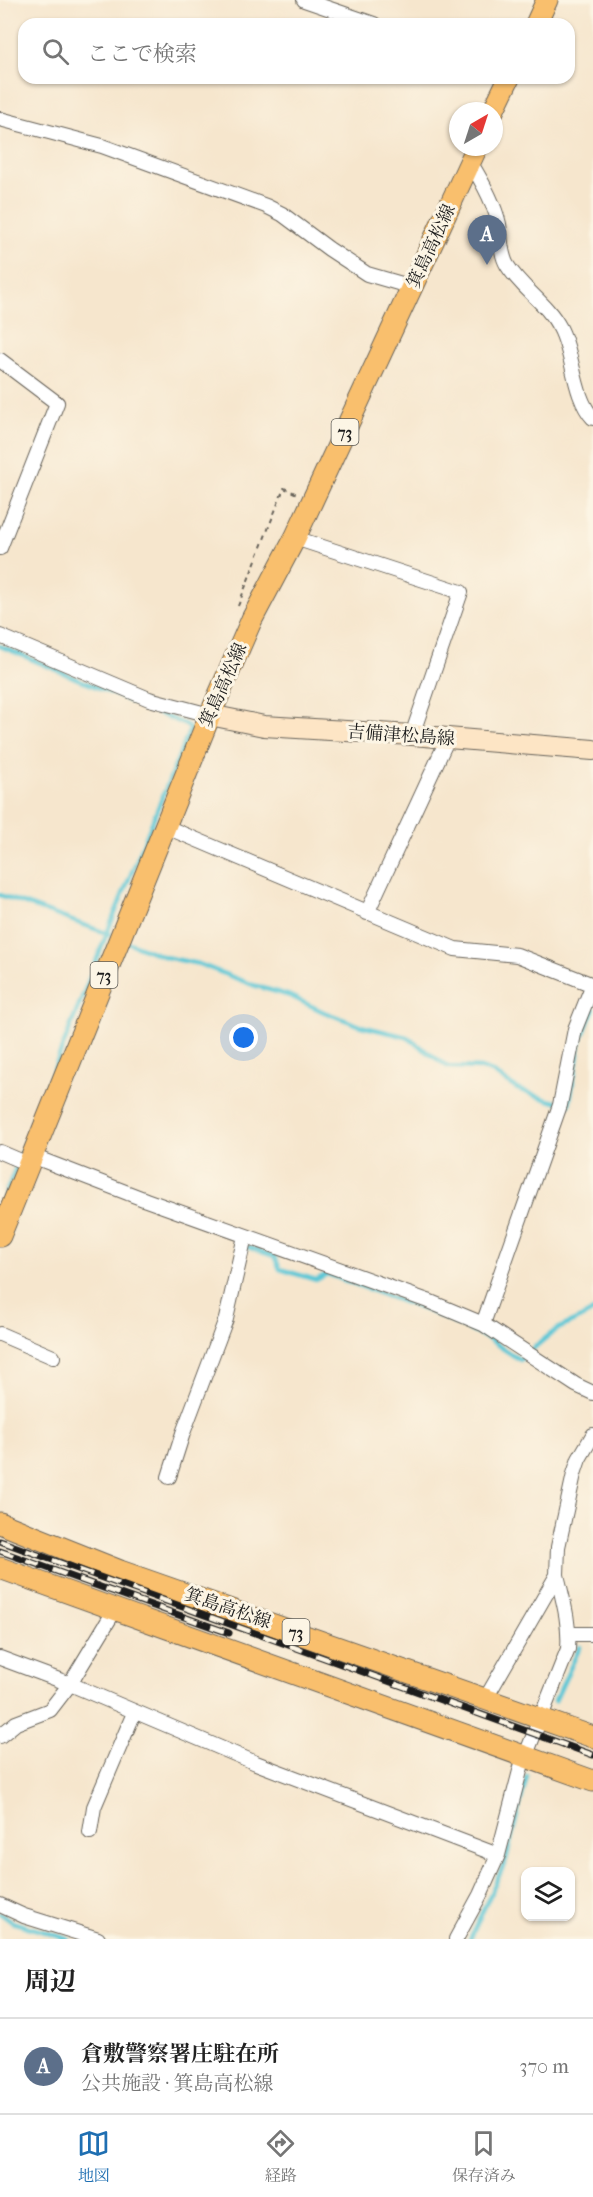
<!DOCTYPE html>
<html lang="ja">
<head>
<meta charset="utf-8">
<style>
	body { margin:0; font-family:"IM FELL French Canon","Noto Serif JP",serif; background:#f2f2f2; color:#222 }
	.controls { position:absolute; right:18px; bottom:18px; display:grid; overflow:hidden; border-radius:12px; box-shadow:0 2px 4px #0004 }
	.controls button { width:54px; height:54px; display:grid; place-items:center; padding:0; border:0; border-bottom:2px solid #e0e0e0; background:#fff; color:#222; font:30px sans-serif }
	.compass { position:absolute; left:449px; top:102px; width:54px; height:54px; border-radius:50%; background:#fff; box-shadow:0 2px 4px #0004; rotate:39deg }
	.you { position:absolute; left:244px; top:1038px; width:21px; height:21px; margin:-15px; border:4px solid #fff; border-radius:50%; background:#1a73e8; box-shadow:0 0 0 9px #1a73e833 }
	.badge { display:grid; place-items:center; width:39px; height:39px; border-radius:50%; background:#1f6fb2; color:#fff; font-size:20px; font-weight:700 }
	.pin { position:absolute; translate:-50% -50px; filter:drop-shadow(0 2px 3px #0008) }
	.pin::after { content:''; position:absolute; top:32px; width:21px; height:18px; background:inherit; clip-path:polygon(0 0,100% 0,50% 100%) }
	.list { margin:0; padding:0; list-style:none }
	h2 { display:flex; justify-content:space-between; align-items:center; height:78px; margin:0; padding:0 24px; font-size:26px }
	h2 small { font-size:20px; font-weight:400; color:#767676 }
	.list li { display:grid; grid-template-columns:39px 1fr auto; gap:18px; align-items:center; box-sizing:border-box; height:96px; padding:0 24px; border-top:2px solid #e0e0e0 }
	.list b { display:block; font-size:22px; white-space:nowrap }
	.list p { margin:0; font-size:20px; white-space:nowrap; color:#767676 }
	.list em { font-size:20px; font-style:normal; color:#767676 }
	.icon { flex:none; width:33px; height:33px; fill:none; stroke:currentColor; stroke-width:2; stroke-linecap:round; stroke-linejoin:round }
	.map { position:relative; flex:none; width:593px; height:1939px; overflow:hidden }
	.search { position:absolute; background:#fff; box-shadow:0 2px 4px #0004; left:18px; right:18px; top:18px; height:66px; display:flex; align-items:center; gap:15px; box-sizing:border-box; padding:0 21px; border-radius:18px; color:#767676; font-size:22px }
	.sheet { height:174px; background:#fff }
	nav { display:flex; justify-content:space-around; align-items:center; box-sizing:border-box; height:84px; border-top:2px solid #e0e0e0; background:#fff; font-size:16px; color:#767676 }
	nav a { display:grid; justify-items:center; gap:3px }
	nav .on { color:#1f6fb2 }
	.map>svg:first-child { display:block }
</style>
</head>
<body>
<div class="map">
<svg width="593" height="1939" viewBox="0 0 593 1939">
	<rect width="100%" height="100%" fill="#fcf5e5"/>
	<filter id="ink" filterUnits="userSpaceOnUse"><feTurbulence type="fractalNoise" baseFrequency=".0167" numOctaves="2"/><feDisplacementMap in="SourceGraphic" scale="12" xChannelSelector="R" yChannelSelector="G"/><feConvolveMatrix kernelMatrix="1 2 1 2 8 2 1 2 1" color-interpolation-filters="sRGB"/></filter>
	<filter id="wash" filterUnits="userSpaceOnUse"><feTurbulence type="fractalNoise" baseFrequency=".008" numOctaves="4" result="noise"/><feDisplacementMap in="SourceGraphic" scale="24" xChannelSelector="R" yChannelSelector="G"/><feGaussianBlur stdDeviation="1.35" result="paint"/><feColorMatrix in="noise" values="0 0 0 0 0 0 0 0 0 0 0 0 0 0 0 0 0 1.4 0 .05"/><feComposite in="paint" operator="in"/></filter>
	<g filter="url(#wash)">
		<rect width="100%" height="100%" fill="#f6e6cd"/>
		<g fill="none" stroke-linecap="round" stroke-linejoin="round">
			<path stroke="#5cc7d6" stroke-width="4.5" d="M0,646L186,725L190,729L107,933L0,1208
				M0,895L109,934
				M127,942L165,957L199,964L253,985L290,996L324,1012L361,1026L407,1037L448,1067L481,1068L492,1072L517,1089L548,1100L569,1105L580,1043L593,1009
				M245,1246L274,1256L280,1269L316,1280L327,1274L433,1313L487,1338L520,1360C533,1349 544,1338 558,1329C570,1322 582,1319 593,1311
				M555,1701L580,1647
				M0,1913L12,1922L68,1939
				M470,1939L506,1860L527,1776"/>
		</g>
	</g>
	<g filter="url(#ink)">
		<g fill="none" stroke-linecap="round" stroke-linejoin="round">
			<g stroke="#68635a" stroke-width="16">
				<path id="street" d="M304,0L374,24
					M0,119L102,146L266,206L282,214L329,249L367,274L412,287
					M470,162C482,181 494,202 499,224C501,237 500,253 507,265C521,288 547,303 560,328C574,354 573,397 593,418
					M0,360L57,403L0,548
					M295,538L461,592L412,735
					M0,636L149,699L210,715
					M164,826L455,949L517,955L593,985
					M367,913L448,738
					M0,1152L28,1164
					M32,1156L146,1200L428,1301L483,1324L576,1385L593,1393
					M483,1324L560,1105L575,1029L593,984
					M0,1334L53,1357
					M169,1477L183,1433L226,1319L245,1236
					M569,1634H593
					M0,1658L70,1684L256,1763L498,1855
					M486,1698L557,1575L558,1547L574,1474L579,1459L593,1435
					M0,1736L16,1723L50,1710L70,1684L116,1608
					M90,1832L94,1807L134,1713
					M0,1905L24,1916L98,1939
					M456,1939L480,1895L498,1855L521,1767L568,1649C570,1623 563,1600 557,1575"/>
			</g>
			<g stroke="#68635a" stroke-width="22">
				<path id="secondary" d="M210,715L264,726L412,735L593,750"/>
			</g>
			<g stroke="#68635a" stroke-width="23">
				<path id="primary" d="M536,24L547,0
					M493,111L509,78
					M0,1236L210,715L252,619L295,538L477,147
					M0,1523L120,1571L593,1737
					M0,1568L593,1781"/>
			</g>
			<path stroke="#68635a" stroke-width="2" stroke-dasharray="4.5 4.5" stroke-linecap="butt" d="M238,606L284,488L297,494"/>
			<use href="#street" stroke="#fff" stroke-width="14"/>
			<use href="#secondary" stroke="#fde5c5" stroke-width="20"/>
			<use href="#primary" stroke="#f9bf6d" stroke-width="21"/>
			<g stroke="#1c1c1c" stroke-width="7">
				<path id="rail" d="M0,1541L593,1755
					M0,1551L229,1633"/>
			</g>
			<use href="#rail" stroke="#fcf5e5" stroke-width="4.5" stroke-dasharray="14" stroke-linecap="butt"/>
		</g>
	</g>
	<g text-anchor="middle" stroke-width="6" stroke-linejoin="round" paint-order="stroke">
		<g fill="#fcf5e5" stroke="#5f5d58" stroke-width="1.5">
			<rect x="331.5" y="419" width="27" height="26" rx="4.5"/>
			<rect x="90.5" y="962" width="27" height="26" rx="4.5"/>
			<rect x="282.5" y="1619" width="27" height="26" rx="4.5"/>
		</g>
		<g font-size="16" font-weight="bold" fill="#1c1c1c">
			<text x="345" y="438">73</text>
			<text x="104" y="981">73</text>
			<text x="296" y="1638">73</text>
		</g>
		<g font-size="18" fill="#1c1c1c" stroke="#fcf5e5">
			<text transform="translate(431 246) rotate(-65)" y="6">箕島高松線</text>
			<text transform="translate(223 685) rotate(-66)" y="6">箕島高松線</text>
			<text transform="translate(401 735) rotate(4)" y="6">吉備津松島線</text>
			<text transform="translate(228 1608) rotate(19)" y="6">箕島高松線</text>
		</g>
	</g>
</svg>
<div class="controls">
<button><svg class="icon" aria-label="layers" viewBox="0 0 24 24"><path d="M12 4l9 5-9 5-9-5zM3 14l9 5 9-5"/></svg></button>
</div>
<svg class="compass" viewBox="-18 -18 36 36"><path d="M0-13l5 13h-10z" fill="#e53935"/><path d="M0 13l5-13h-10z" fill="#767676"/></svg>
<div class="you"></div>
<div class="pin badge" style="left:487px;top:265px;background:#5c6f8a">A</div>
<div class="search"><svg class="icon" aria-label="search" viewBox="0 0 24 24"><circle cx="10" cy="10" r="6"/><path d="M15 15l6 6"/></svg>ここで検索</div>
</div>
<section class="sheet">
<h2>周辺<small></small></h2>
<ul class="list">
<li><span class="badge" style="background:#5c6f8a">A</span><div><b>倉敷警察署庄駐在所</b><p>公共施設 · 箕島高松線</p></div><em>370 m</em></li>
</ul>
</section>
<nav>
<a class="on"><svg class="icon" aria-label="map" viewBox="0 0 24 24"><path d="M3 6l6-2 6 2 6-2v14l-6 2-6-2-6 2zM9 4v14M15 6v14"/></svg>地図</a>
<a><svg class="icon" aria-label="directions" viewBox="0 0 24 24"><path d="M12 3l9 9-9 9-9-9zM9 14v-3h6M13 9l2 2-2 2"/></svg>経路</a>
<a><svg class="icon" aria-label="saved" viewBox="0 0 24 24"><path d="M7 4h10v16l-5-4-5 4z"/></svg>保存済み</a>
</nav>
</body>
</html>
